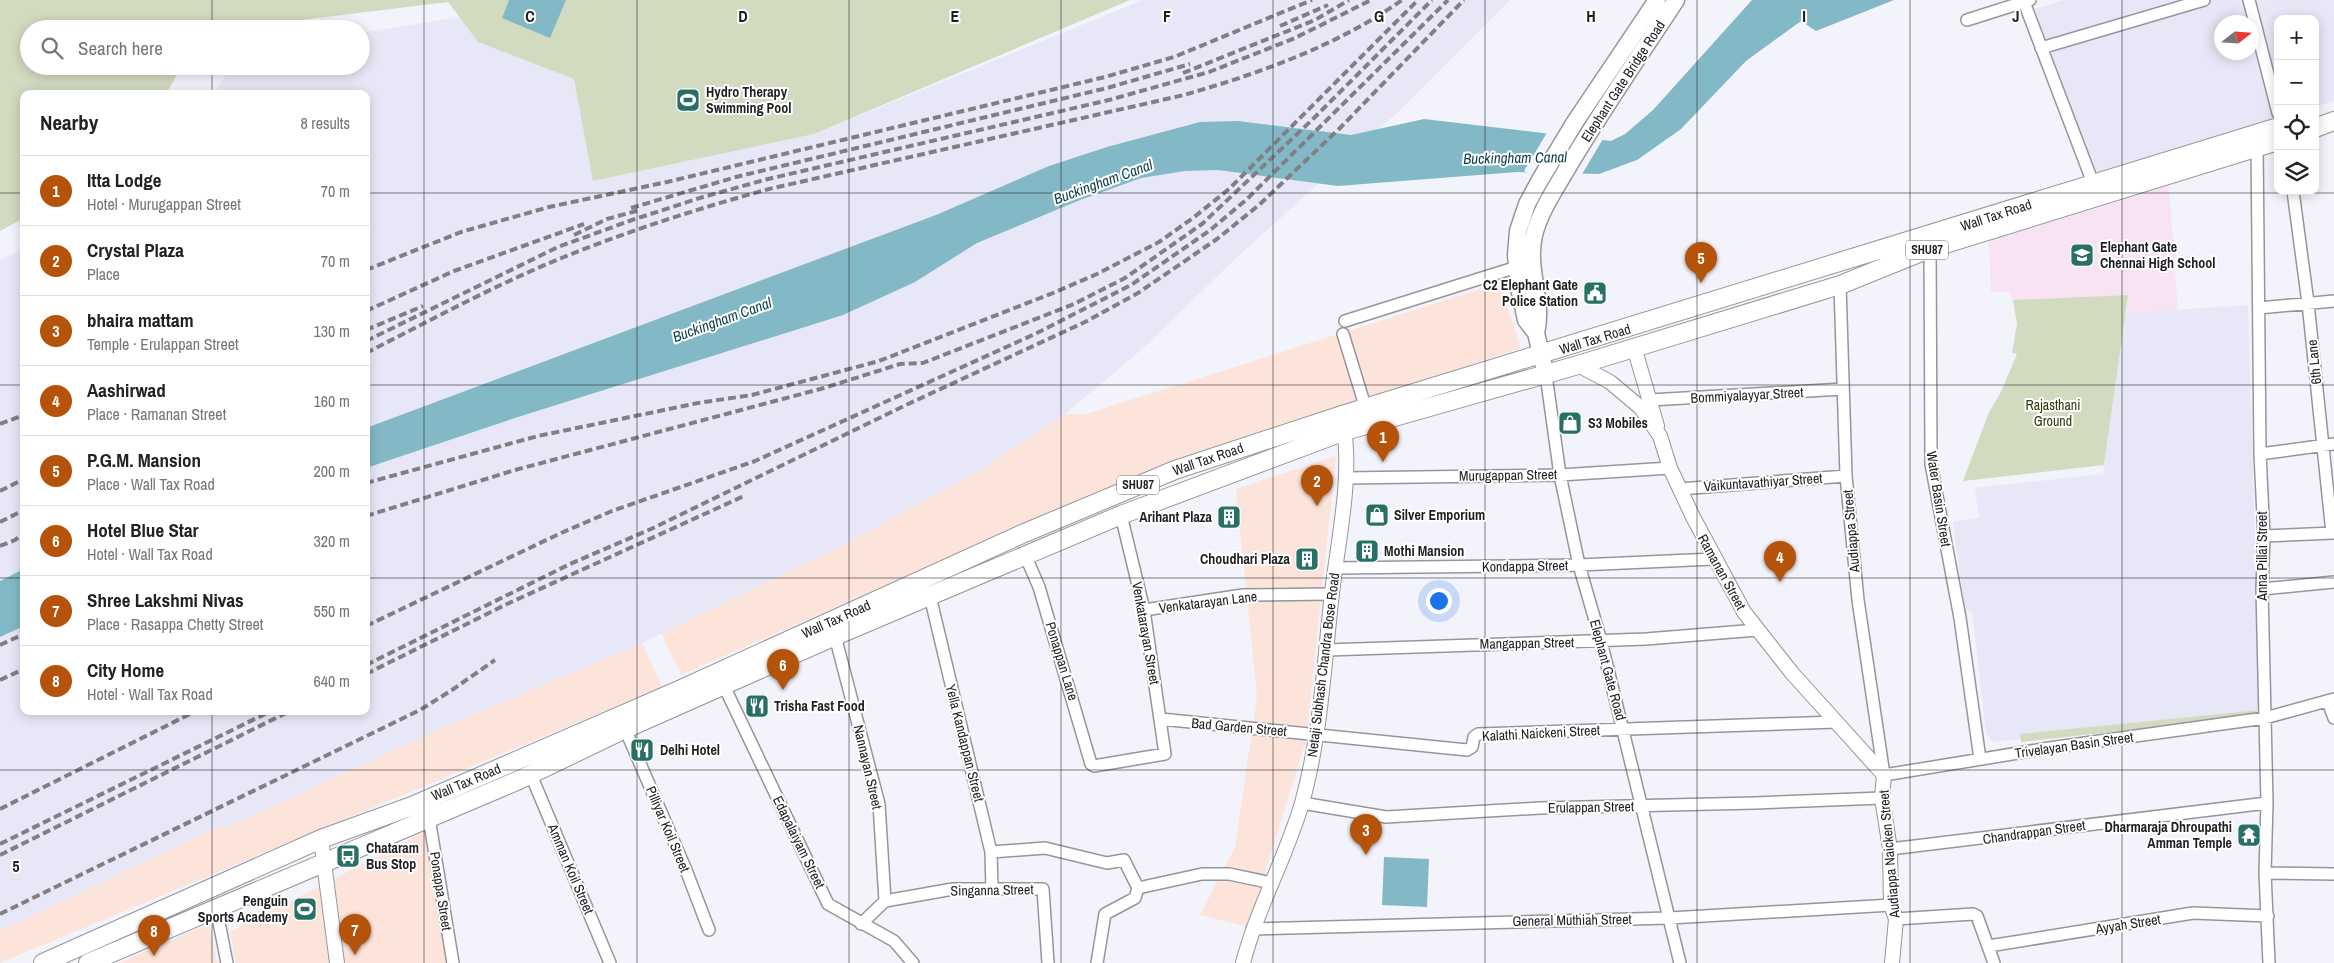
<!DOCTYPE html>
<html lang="en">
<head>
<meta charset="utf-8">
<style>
	body { margin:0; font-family:"Archivo Narrow",sans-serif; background:#f6f6f6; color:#222 }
	.controls { position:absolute; right:15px; top:15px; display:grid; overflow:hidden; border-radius:10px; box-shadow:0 2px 12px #0003 }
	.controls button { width:45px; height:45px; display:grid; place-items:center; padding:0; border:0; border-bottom:1px solid #e0e0e0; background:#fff; color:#222; font:25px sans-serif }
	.compass { position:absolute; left:2214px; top:15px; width:45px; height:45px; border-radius:50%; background:#fff; box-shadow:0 2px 12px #0003; rotate:73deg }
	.you { position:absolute; left:1438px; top:600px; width:18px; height:18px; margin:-12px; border:4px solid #fff; border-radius:50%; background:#1a73e8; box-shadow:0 0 0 8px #1a73e833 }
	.badge { display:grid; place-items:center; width:32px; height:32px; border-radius:50%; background:#b45309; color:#fff; font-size:16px; font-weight:700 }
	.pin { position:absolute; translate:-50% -41px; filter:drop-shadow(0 1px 2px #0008) }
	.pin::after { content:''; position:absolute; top:26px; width:18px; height:15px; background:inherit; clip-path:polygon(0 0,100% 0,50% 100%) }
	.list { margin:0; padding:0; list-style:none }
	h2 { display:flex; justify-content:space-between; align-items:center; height:65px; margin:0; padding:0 20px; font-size:21px }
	h2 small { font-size:16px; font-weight:400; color:#767676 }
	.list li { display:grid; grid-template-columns:32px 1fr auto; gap:15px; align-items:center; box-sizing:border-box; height:70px; padding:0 20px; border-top:1px solid #e0e0e0 }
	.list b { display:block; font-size:19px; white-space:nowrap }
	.list p { margin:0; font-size:16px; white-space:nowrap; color:#767676 }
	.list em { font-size:16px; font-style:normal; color:#767676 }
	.icon { flex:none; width:28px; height:28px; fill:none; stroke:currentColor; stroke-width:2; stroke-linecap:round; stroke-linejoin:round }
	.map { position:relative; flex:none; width:2334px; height:963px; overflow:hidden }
	.search { position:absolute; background:#fff; box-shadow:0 2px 12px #0003; left:20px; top:20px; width:350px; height:55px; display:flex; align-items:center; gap:12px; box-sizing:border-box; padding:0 18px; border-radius:28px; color:#767676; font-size:19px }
	.panel { position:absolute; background:#fff; box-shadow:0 2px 12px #0003; left:20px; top:90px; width:350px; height:625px; border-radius:10px }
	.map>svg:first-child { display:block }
</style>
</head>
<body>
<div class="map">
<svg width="2334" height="963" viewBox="0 0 2334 963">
	<rect width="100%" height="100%" fill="#f3f3fc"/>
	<path fill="#fde4db" d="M1500,283L1521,348L1127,479L681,675L661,633L841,546L981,470L1065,414H1086Z
		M1336,456L1306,741L1248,927L1200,915L1235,847L1257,697L1236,489Z
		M642,643L662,687L0,963V931L221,825L223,829L446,726Z
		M429,828L452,963H236L230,932L406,842Z
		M209,924L217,963H119Z"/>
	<path fill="#e7e7f7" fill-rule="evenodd" d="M1143,0H1510L1401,109L1234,260L1141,350L1065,414L981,470L841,546L642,643L446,726L223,829L221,825L0,931V260L24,249V711H366V94H214L224,77L237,66H361V33L459,17L479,42L574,79L594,181L814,134Z
		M2064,0H2334V101L2315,107V19H2278V119L2096,175L2035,9ZM2222,22H2252V52H2222Z
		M2248,305L2260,710L2021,734V739L1992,742L1986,733L1972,611L1965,612L1953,522L1979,518L1975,488L2103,474L2125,313Z"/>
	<path fill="#f7e3f4" d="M2169,186L2178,310L2125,313L2127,295L2013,300L2010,292H1991L1989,241Z"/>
	<path fill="#d2dac0" d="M0,0H1130L814,134L593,181L574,79L478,42L448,2L227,29H29V66H182L166,94H24V218L0,231Z
		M2128,295L2104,465L1963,481L1989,412L2001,392L2017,354L2012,353L2017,324L2013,300Z
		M2260,710L2245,717L2021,742L2020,734Z"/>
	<path fill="#83b9c6" d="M509,0H566L550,38L502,18Z
		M1752,0H1894L1816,31L1801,21L1746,61L1681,129L1637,160L1599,174L1517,172L1338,186L1218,170L1185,171L1141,178L1080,200L977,243L915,282L843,315L518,417L366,468V428L936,215L1049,166L1107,147L1200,122L1238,121L1351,135L1424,119L1611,141L1625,134L1653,110Z
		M24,569V626L0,637V581Z
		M1384,857L1429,859L1427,907L1382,905Z"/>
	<path fill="#f3f3fc" d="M1548,131L1603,139L1581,176L1530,174L1524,171Z"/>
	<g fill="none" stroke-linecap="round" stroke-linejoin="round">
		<g stroke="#95959d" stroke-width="14">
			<path id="minor" d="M2249,0L2278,113
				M2024,2L2093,183
				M1967,20L2030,0
				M2041,48L2204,0
				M2257,143L2260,454L2264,536L2262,589L2267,803L2265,873L2269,963
				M2293,191L2308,303L2332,533
				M1930,243L1931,464L1960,618L1980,759
				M1840,285L1846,476L1858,600L1884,775L2049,748L2265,718L2334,699
				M2259,308L2334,301
				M1345,321L1517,267
				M1343,334L1366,409
				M1546,375L1560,475L1579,565L1601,641L1680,963
				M1650,400L1843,389
				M2260,454L2334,444
				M1345,478L1560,475L1670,468
				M1680,489L1846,476
				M2264,536L2334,533
				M1026,557L1039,587L1091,764L1094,766L1165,754L1144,610L1121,515
				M1335,568L1579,565L1714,559
				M2262,589L2334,582
				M930,596L991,852L992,890
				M1144,610L1243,595L1332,594
				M835,636L879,804L885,901
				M1327,650L1646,639L1757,630
				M724,686L828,904L894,941L913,963
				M2328,702L2334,718
				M1161,719L1467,750L1472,747L1474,737L1478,734L1836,722
				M623,724L686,870L709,930
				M531,775L610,963
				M1302,803L1386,817L1540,808L1755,803L1882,798
				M429,818L453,963
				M1890,849L2267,803
				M991,852L1045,848L1107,863L1124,860L1138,888L1202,874H1229L1272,883
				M2265,873L2334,874
				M216,907L227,963
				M1896,919L1973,914L1977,916L1994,963
				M861,924L885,901L953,889H1043L1048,963
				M1252,929L1670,918L1891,905
				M1989,946L2193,913L2268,916
				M1097,963L1105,914L1135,898L1138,888"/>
		</g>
		<g stroke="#95959d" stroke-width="16">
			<path id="tertiary" d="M1634,347L1657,426
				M1578,365L1610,382L1641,408L1660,436L1670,468L1693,517L1744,612L1792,673L1884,775L1882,798L1890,849L1891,905L1896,919L1892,963
				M321,839L337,963
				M1243,963C1257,908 1286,858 1302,803C1321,735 1324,663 1332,593C1338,540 1353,475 1343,423"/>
		</g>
		<g stroke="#95959d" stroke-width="19">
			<path id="secondary" d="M1536,333C1544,300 1526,270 1534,235C1540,211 1556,188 1568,167C1602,110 1640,55 1676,0
				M1546,375L1536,333L1526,320L1519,287L1516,255L1518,231L1527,204L1540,180L1575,122L1657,0"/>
		</g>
		<g stroke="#95959d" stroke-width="20">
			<path id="primary" d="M2315,128L2334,121
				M43,963L321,839L412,806L677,691L1022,534L1175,470L1342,415L2278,127
				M88,963L519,780L625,729L835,636L1121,515L1345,431L1578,365L1840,285L1929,249L2278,141"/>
		</g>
		<use href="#minor" stroke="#fff" stroke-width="11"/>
		<use href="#tertiary" stroke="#fff" stroke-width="14"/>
		<use href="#secondary" stroke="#fff" stroke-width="16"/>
		<use href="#primary" stroke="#fff" stroke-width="18"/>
		<path stroke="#7f7f84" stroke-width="4" stroke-dasharray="8 4" stroke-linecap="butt" d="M1280,26L1328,5
			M1183,73L1315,20L1349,0
			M631,208L736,177L1107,88L1190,64
			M574,235L607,219L640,210
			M366,270L461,232L549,207L667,182L1105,77L1174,57L1312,0
			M366,311L454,271L584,224
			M366,330L423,306
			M366,341L558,247L632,220L703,197L768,179L1109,100L1209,72L1295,38L1371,0
			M366,353C431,320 497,284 564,257C631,230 700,208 769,189L1184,95C1260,73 1337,46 1402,0
			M0,424L24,415
			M366,483L538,436L698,403L752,395L879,361L1053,293L1097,274L1159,242L1193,218L1229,189L1418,0
			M0,491L24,479
			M366,516L515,470L824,388L900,364L923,363L1074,304L1125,278L1202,224L1314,118L1432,0
			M0,522L24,510
			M0,546L15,540L24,533
			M366,626L561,533L612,511L755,461L1035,334L1131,285L1209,231L1246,200L1448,0
			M0,645L24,634
			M366,665L570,564L651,529L906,405L1085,322L1138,293L1217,239L1259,205L1340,128L1464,0
			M366,674L507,604L744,496
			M0,680L24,669
			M0,809L196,711
			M0,844L271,711
			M0,855L290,711
			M0,914L420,710L452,690L495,660"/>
	</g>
	<path fill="none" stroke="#1f1f22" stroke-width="1" stroke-opacity="0.55" d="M212,0V29M424,0V963M637,0V963M849,0V963M1061,0V963M1273,0V963M1485,0V963M1697,0V963M1910,0V963M2122,0V963M212,66V94M0,193H24M366,193H2334M0,385H24M366,385H2334M0,578H24M366,578H2334M212,711V963M0,770H2334"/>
	<defs>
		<g id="stadium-square" transform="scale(1.25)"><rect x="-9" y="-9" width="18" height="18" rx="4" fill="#287066" stroke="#fff"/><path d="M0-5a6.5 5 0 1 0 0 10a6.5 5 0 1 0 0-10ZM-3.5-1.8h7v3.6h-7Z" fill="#fff"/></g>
		<g id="school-square" transform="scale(1.25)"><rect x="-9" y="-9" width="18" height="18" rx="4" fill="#287066" stroke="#fff"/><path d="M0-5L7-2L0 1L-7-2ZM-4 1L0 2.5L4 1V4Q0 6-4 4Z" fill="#fff"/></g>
		<g id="civic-square" transform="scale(1.25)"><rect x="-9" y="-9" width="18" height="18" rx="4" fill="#287066" stroke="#fff"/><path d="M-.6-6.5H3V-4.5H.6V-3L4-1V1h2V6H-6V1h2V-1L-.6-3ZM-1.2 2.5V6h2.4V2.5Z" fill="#fff"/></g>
		<g id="shop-square" transform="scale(1.25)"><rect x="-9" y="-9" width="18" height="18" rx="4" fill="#287066" stroke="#fff"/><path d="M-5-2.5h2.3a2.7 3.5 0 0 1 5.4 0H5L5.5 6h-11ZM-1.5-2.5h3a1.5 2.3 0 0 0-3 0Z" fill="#fff"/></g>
		<g id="building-square" transform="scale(1.25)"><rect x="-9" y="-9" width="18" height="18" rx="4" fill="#287066" stroke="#fff"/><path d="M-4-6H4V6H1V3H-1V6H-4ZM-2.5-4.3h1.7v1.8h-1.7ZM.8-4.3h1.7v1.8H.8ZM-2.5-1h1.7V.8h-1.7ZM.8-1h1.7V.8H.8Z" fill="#fff"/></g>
		<g id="restaurant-square" transform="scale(1.25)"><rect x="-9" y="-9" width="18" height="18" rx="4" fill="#287066" stroke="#fff"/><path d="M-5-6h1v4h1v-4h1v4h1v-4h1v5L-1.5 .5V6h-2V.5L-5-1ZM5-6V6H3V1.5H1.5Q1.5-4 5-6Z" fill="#fff"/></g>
		<g id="temple-square" transform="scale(1.25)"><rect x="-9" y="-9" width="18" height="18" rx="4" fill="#287066" stroke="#fff"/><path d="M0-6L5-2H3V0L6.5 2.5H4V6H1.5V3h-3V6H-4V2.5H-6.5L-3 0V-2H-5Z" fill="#fff"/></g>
		<g id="bus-square" transform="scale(1.25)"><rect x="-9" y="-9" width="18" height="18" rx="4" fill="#287066" stroke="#fff"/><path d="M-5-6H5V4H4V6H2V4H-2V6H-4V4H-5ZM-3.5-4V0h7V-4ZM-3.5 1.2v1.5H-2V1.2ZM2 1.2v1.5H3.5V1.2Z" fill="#fff"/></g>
	</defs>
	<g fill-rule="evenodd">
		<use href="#stadium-square" x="688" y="100"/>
		<use href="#school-square" x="2082" y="255"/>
		<use href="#civic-square" x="1595" y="293"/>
		<use href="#shop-square" x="1570" y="423"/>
		<use href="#shop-square" x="1377" y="515"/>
		<use href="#building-square" x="1229" y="517"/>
		<use href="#building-square" x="1367" y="551"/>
		<use href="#building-square" x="1307" y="559"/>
		<use href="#restaurant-square" x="757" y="706"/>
		<use href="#restaurant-square" x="642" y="750"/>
		<use href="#temple-square" x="2249" y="835"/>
		<use href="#bus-square" x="348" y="856"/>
		<use href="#stadium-square" x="305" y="909"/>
	</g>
	<g text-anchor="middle" stroke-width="4" stroke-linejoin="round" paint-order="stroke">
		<g fill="#fff" stroke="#626264" stroke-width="1">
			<rect x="1906" y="240.5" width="42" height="19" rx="4"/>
			<rect x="1117" y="475.5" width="42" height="19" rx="4"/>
		</g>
		<g font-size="12" font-weight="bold" fill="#1f1f22">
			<text x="1927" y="254">SHU87</text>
			<text x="1138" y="489">SHU87</text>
		</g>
		<g font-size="14" fill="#1f1f22" stroke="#fff">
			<text transform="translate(1623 81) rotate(-57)" y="5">Elephant Gate Bridge Road</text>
			<text transform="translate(1996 215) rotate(-18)" y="5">Wall Tax Road</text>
			<text transform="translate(1595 339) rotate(-17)" y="5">Wall Tax Road</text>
			<text transform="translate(2314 362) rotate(-96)" y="5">6th Lane</text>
			<text transform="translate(1747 395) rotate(-3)" y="5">Bommiyalayyar Street</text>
			<text transform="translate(1208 459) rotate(-19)" y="5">Wall Tax Road</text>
			<text transform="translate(1508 475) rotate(-1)" y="5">Murugappan Street</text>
			<text transform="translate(1763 482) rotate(-4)" y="5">Vaikuntavathiyar Street</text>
			<text transform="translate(1939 499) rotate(81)" y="5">Water Basin Street</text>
			<text transform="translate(1851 531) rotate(-95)" y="5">Audiappa Street</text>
			<text transform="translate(2262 556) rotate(-90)" y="5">Anna Pillai Street</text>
			<text transform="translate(1525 566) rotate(-1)" y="5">Kondappa Street</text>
			<text transform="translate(1722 572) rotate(61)" y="5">Ramanan Street</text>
			<text transform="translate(1208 602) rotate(-7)" y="5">Venkatarayan Lane</text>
			<text transform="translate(836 619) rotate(-24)" y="5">Wall Tax Road</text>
			<text transform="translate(1146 633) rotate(80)" y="5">Venkatarayan Street</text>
			<text transform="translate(1527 643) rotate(-1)" y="5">Mangappan Street</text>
			<text transform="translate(1062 661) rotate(73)" y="5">Ponappan Lane</text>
			<text transform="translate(1323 665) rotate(-83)" y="5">Netaji Subhash Chandra Bose Road</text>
			<text transform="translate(1608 670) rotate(75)" y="5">Elephant Gate Road</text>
			<text transform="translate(1239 727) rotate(5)" y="5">Bad Garden Street</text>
			<text transform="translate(1541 733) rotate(-3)" y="5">Kalathi Naickeni Street</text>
			<text transform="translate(965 743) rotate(76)" y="5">Yella Kandappan Street</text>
			<text transform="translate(2074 745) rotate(-8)" y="5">Trivelayan Basin Street</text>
			<text transform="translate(868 767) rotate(77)" y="5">Nannayan Street</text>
			<text transform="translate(466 782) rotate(-23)" y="5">Wall Tax Road</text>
			<text transform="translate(1591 807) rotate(-1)" y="5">Erulappan Street</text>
			<text transform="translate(668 829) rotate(67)" y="5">Pilliyar Koil Street</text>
			<text transform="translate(2034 832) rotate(-8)" y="5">Chandrappan Street</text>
			<text transform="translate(799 842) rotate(64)" y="5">Edapalaiyam Street</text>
			<text transform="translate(1889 854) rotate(-95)" y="5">Audiappa Naicken Street</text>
			<text transform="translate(571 869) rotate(67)" y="5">Amman Koil Street</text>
			<text transform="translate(992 890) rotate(-1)" y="5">Singanna Street</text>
			<text transform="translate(441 891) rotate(81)" y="5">Ponappa Street</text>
			<text transform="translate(1572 920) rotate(-1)" y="5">General Muthiah Street</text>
			<text transform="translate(2128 924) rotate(-9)" y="5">Ayyah Street</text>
		</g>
		<g font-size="14" font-weight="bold" fill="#1f1f22" stroke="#fff" text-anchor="start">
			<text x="706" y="97">Hydro Therapy<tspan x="706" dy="16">Swimming Pool</tspan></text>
			<text x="2100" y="252">Elephant Gate<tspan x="2100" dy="16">Chennai High School</tspan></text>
			<text x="1578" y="290" text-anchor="end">C2 Elephant Gate<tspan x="1578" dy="16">Police Station</tspan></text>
			<text x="1588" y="428">S3 Mobiles</text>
			<text x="1394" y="520">Silver Emporium</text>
			<text x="1212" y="522" text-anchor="end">Arihant Plaza</text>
			<text x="1384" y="556">Mothi Mansion</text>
			<text x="1290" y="564" text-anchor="end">Choudhari Plaza</text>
			<text x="774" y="711">Trisha Fast Food</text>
			<text x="660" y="755">Delhi Hotel</text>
			<text x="2232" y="832" text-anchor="end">Dharmaraja Dhroupathi<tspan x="2232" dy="16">Amman Temple</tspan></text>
			<text x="366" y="853">Chataram<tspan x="366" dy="16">Bus Stop</tspan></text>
			<text x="288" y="906" text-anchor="end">Penguin<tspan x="288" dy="16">Sports Academy</tspan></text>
		</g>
		<g font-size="14" fill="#303b0a" stroke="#fff">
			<text x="2053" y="410">Rajasthani<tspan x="2053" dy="16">Ground</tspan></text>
		</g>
		<g font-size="15" font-style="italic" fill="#0c3e48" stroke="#fff">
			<text transform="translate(1515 158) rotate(-1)" y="5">Buckingham Canal</text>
			<text transform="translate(1103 182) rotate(-20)" y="5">Buckingham Canal</text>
			<text transform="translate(722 320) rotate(-20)" y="5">Buckingham Canal</text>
		</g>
	</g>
	<g font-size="16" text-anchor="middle" font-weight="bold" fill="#1f1f22" stroke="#fff" stroke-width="4" stroke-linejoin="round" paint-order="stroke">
		<text x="530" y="22">C</text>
		<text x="743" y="22">D</text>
		<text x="955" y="22">E</text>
		<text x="1167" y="22">F</text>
		<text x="1379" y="22">G</text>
		<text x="1591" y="22">H</text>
		<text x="1804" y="22">I</text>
		<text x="2016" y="22">J</text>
		<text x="16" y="872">5</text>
	</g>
</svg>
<div class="controls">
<button>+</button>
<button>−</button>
<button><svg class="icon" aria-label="locate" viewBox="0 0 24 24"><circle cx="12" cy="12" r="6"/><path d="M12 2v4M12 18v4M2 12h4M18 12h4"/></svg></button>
<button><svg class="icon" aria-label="layers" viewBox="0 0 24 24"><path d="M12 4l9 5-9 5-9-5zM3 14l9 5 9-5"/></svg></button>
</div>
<svg class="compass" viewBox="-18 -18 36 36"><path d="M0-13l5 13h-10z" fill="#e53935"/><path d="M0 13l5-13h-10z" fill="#767676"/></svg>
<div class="you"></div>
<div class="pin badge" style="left:1383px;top:462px">1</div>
<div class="pin badge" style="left:1317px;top:506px">2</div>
<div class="pin badge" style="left:1366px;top:855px">3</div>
<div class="pin badge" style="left:1780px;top:582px">4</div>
<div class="pin badge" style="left:1701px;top:283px">5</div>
<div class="pin badge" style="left:783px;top:690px">6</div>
<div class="pin badge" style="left:355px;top:955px">7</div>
<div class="pin badge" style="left:154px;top:956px">8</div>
<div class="search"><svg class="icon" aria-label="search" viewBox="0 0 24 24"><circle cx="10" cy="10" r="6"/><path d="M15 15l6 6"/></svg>Search here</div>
<section class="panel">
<h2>Nearby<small>8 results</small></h2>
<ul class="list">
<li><span class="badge">1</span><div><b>Itta Lodge</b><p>Hotel · Murugappan Street</p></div><em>70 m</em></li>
<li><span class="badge">2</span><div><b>Crystal Plaza</b><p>Place</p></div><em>70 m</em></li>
<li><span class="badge">3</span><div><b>bhaira mattam</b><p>Temple · Erulappan Street</p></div><em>130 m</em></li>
<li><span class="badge">4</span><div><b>Aashirwad</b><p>Place · Ramanan Street</p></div><em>160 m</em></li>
<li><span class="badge">5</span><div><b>P.G.M. Mansion</b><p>Place · Wall Tax Road</p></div><em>200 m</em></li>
<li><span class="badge">6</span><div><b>Hotel Blue Star</b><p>Hotel · Wall Tax Road</p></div><em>320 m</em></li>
<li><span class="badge">7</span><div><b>Shree Lakshmi Nivas</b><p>Place · Rasappa Chetty Street</p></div><em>550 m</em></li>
<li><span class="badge">8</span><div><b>City Home</b><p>Hotel · Wall Tax Road</p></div><em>640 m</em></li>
</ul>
</section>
</div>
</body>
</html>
